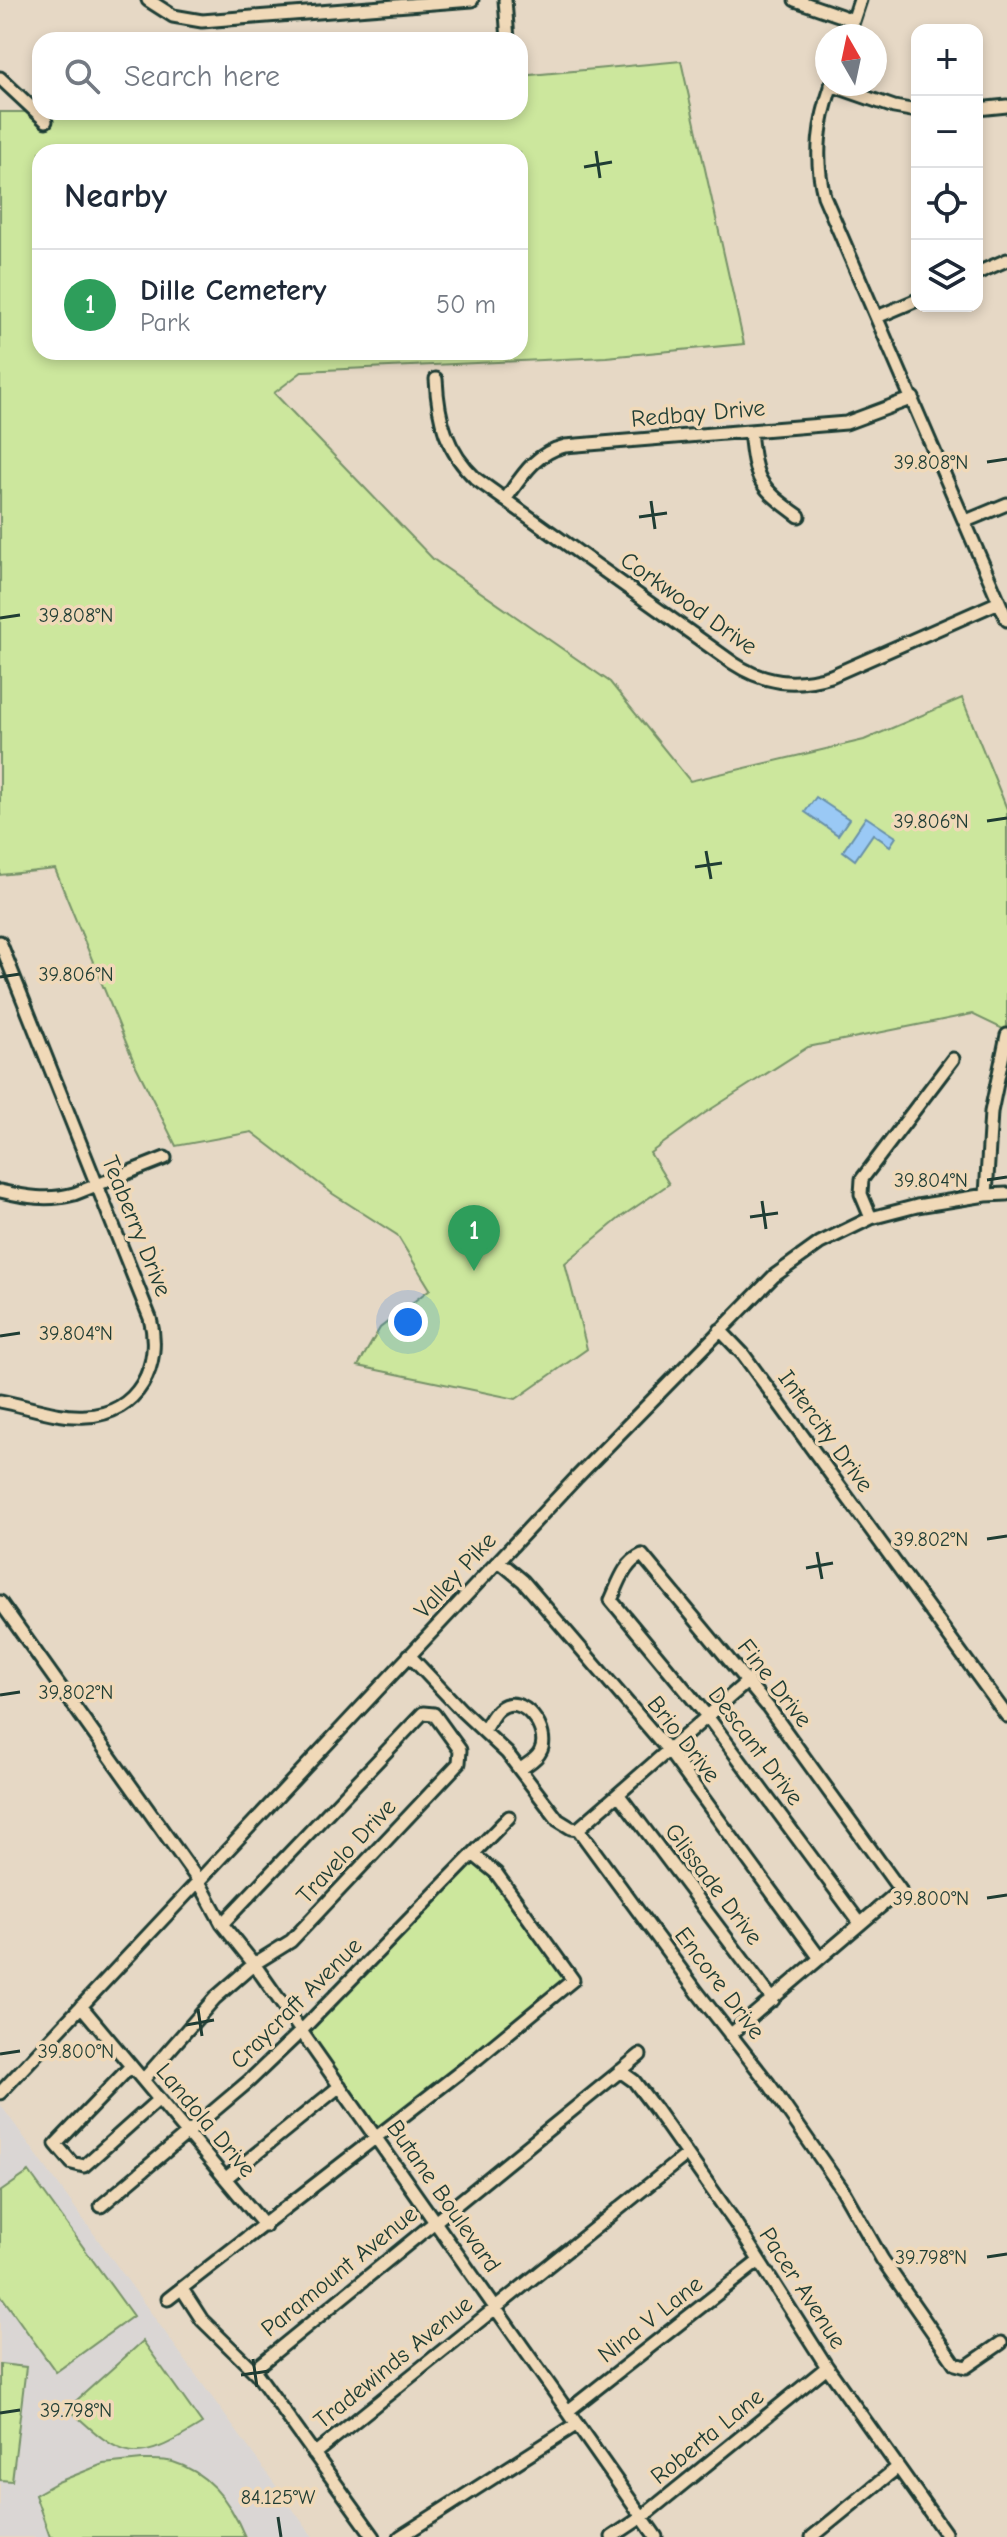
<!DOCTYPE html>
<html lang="en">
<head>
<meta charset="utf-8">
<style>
	body { margin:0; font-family:"Comic Neue",sans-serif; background:#f2f2f3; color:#1f2937 }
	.controls { position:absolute; right:24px; top:24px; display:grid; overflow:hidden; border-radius:16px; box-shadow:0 4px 12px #0003 }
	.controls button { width:72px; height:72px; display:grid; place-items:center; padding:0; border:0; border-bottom:2px solid #e0e1e3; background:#fff; color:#1f2937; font:40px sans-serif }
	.compass { position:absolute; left:815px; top:24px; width:72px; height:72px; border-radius:50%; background:#fff; box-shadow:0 4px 12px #0003; rotate:351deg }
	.you { position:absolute; left:408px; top:1322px; width:28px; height:28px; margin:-20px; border:6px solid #fff; border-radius:50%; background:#1a73e8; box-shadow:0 0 0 12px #1a73e833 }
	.badge { display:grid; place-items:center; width:52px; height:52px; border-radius:50%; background:#2563eb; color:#fff; font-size:26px; font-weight:700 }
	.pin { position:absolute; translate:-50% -66px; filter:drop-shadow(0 2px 4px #0008) }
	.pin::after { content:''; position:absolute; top:42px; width:28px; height:24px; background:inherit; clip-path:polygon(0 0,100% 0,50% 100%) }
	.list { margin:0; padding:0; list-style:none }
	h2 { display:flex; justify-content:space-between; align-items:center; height:104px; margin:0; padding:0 32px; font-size:34px }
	h2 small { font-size:26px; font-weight:400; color:#747a83 }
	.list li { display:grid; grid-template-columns:52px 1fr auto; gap:24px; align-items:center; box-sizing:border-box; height:112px; padding:0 32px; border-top:2px solid #e0e1e3 }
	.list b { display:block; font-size:30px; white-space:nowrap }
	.list p { margin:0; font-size:26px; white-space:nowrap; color:#747a83 }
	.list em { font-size:26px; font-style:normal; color:#747a83 }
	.icon { flex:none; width:44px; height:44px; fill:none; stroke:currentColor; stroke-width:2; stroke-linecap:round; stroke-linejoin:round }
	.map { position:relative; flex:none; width:1007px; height:2537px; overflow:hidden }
	.search { position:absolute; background:#fff; box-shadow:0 4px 12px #0003; left:32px; top:32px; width:496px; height:88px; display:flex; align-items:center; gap:20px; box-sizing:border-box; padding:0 28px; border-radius:24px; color:#747a83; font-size:30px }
	.panel { position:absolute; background:#fff; box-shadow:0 4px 12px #0003; left:32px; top:144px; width:496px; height:216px; border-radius:24px }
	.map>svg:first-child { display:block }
</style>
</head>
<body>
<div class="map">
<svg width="1007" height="2537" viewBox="0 0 1007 2537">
	<rect width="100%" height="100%" fill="#e6d8c5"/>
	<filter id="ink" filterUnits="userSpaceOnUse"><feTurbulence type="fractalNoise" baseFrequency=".0125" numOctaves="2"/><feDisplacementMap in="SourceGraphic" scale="16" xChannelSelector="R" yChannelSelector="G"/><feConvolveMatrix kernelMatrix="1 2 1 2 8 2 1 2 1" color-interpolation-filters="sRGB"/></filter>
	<g filter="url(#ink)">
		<path fill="#dad6d4" d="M0,2104L313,2537H0Z"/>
		<path fill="#cce79d" stroke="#769268" stroke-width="2" fill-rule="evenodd" d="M681,61L744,344L606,357L303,371L274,393L433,559L610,682L690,781L864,740L962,698L1007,809V1031L972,1014L808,1047L705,1113L650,1153L669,1184L621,1217L565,1263L587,1349L516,1399L358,1366L380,1328L430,1289L397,1235L333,1194L252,1132L176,1146L134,1062L55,869L0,875V112H520V76ZM40,152H520V352H40Z
			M474,1855L573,1980L376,2136L300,2030Z
			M29,2172L133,2316L56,2372L0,2294V2192Z
			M143,2341L202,2424C135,2466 124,2461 68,2408Z
			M0,2364L26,2367L12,2481L0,2480Z
			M142,2460C151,2460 164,2459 173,2462C210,2473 231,2503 245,2537H50L35,2495L58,2482L103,2464Z"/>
		<path fill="#9ac9f5" stroke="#6991a8" stroke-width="2" d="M816,797L849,819L838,835L805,812Z
			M866,817L896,837L890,846L873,834L855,860L843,851Z"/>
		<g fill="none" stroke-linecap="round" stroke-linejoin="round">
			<g stroke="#1f3d34" stroke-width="17">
				<path id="minor" d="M148,0L173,16L202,21L472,0
					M505,0L508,40
					M795,0L853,20
					M848,36L860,0
					M0,78L46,121
					M832,84C819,122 814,156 824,196L1007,620
					M831,85L894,107L917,111
					M977,109L1007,106
					M977,273L1007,260
					M877,317L917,300
					M436,379C438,419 446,451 476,479L733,663C765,684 795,687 831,676L999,602
					M750,431C755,481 759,487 799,516
					M505,500C522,476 535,453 565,446L846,423L913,398
					M966,521L1007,504
					M0,942L150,1318C163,1365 138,1414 86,1416C57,1418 28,1406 0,1401
					M0,1191C26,1197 48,1201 74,1194L165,1158
					M986,1195L991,1112L1007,1035
					M871,1218L861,1194L862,1179L953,1059
					M720,1330L743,1354L1007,1716
					M499,1561L523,1581L668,1750L819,1957
					M0,1602L198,1880L222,1924L254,1964L656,2537
					M409,1655L461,1710L507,1753L558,1820L571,1828L578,1829L698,1993L769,2084L842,2189L882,2259L955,2364L966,2367L1001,2343
					M484,1730C489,1723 493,1713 499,1709C522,1690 552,1732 540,1752C537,1759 527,1764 521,1769
					M619,1795L773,2000
					M578,1829L748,1681
					M81,2006L265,2226
					M730,2035L900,1890L768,1707L642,1555C624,1563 619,1583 611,1600L707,1716L860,1923
					M131,2066L56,2144L72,2163L84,2166L159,2099
					M620,2071L634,2081L656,2110L734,2221L827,2367L945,2533
					M143,2080L215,1998L254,1964L291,1941L459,1763L460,1750L434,1714L423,1713L222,1924
					M0,2093L577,1477L774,1276L820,1243L871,1218L917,1206L986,1195L1007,1194
					M226,2178L340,2086
					M101,2206L249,2081L295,2037L509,1817
					M182,2289L202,2320L257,2374L374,2537
					M168,2299L478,2058L573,1980L496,1873L474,1855
					M253,2370L640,2055
					M568,2411L759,2261
					M314,2454L687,2154
					M400,2537L577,2424
					M612,2537L642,2517L827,2367
					M812,2537L898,2467"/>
			</g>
			<use href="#minor" stroke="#f0d9b8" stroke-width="11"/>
		</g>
	</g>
	<path fill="none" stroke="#1f3d34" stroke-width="3" d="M596,151L600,178M584,167L612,162M987,462L1007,459M651,501L655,529M639,517L667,513M0,618L20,615M987,821L1007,818M706,851L711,879M695,867L722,863M0,977L20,974M987,1180L1007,1177M762,1201L766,1229M750,1217L778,1213M0,1336L20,1333M987,1539L1007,1536M817,1552L822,1579M806,1568L833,1563M0,1695L20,1692M987,1898L1007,1895M198,2009L202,2036M186,2025L214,2020M0,2054L20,2051M987,2257L1007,2254M253,2359L257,2387M241,2375L269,2371M0,2413L20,2410M278,2517L281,2537"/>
	<g text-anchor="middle" stroke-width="7" stroke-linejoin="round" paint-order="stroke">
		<g font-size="24" fill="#1f3d34" stroke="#f0d9b8">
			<text transform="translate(698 413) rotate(-5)" y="8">Redbay Drive</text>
			<text transform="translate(689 603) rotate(35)" y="8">Corkwood Drive</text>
			<text transform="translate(137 1226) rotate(68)" y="8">Teaberry Drive</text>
			<text transform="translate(826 1431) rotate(54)" y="8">Intercity Drive</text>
			<text transform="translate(455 1575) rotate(-47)" y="8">Valley Pike</text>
			<text transform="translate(775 1683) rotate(52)" y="8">Fine Drive</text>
			<text transform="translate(684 1739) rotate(52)" y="8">Brio Drive</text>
			<text transform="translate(756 1746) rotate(53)" y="8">Descant Drive</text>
			<text transform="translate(346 1851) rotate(-47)" y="8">Travelo Drive</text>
			<text transform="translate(714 1884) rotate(53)" y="8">Glissade Drive</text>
			<text transform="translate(720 1983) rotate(53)" y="8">Encore Drive</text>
			<text transform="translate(296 2003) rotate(-45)" y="8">Craycraft Avenue</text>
			<text transform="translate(206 2120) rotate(50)" y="8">Landola Drive</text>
			<text transform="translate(444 2196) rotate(55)" y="8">Butane Boulevard</text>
			<text transform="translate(339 2271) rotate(-39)" y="8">Paramount Avenue</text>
			<text transform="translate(803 2288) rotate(57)" y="8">Pacer Avenue</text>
			<text transform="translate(650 2319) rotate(-38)" y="8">Nina V Lane</text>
			<text transform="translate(393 2362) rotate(-39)" y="8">Tradewinds Avenue</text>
			<text transform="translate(707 2436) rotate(-39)" y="8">Roberta Lane</text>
		</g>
	</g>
	<g font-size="20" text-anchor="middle" fill="#1f3d34" stroke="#f0d9b8" stroke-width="7" stroke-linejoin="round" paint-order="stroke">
		<text x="931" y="469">39.808°N</text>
		<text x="76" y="622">39.808°N</text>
		<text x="931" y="828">39.806°N</text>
		<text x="76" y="981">39.806°N</text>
		<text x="931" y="1187">39.804°N</text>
		<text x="76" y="1340">39.804°N</text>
		<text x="931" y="1546">39.802°N</text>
		<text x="76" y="1699">39.802°N</text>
		<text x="931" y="1905">39.800°N</text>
		<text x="76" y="2058">39.800°N</text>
		<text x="931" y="2264">39.798°N</text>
		<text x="76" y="2417">39.798°N</text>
		<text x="278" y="2504">84.125°W</text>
	</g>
</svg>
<div class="controls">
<button>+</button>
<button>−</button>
<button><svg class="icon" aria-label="locate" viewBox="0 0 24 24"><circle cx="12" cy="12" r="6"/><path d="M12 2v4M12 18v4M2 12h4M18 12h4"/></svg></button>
<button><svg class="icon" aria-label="layers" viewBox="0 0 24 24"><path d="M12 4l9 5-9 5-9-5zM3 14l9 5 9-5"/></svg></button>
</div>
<svg class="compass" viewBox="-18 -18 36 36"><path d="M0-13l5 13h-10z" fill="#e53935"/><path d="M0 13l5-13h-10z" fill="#747a83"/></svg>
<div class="you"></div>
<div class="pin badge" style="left:474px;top:1271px;background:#2e9e5b">1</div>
<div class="search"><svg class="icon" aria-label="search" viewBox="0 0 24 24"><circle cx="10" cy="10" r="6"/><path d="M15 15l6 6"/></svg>Search here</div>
<section class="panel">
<h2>Nearby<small></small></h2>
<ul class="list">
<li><span class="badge" style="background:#2e9e5b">1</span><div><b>Dille Cemetery</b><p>Park</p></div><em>50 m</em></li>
</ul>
</section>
</div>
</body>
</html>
